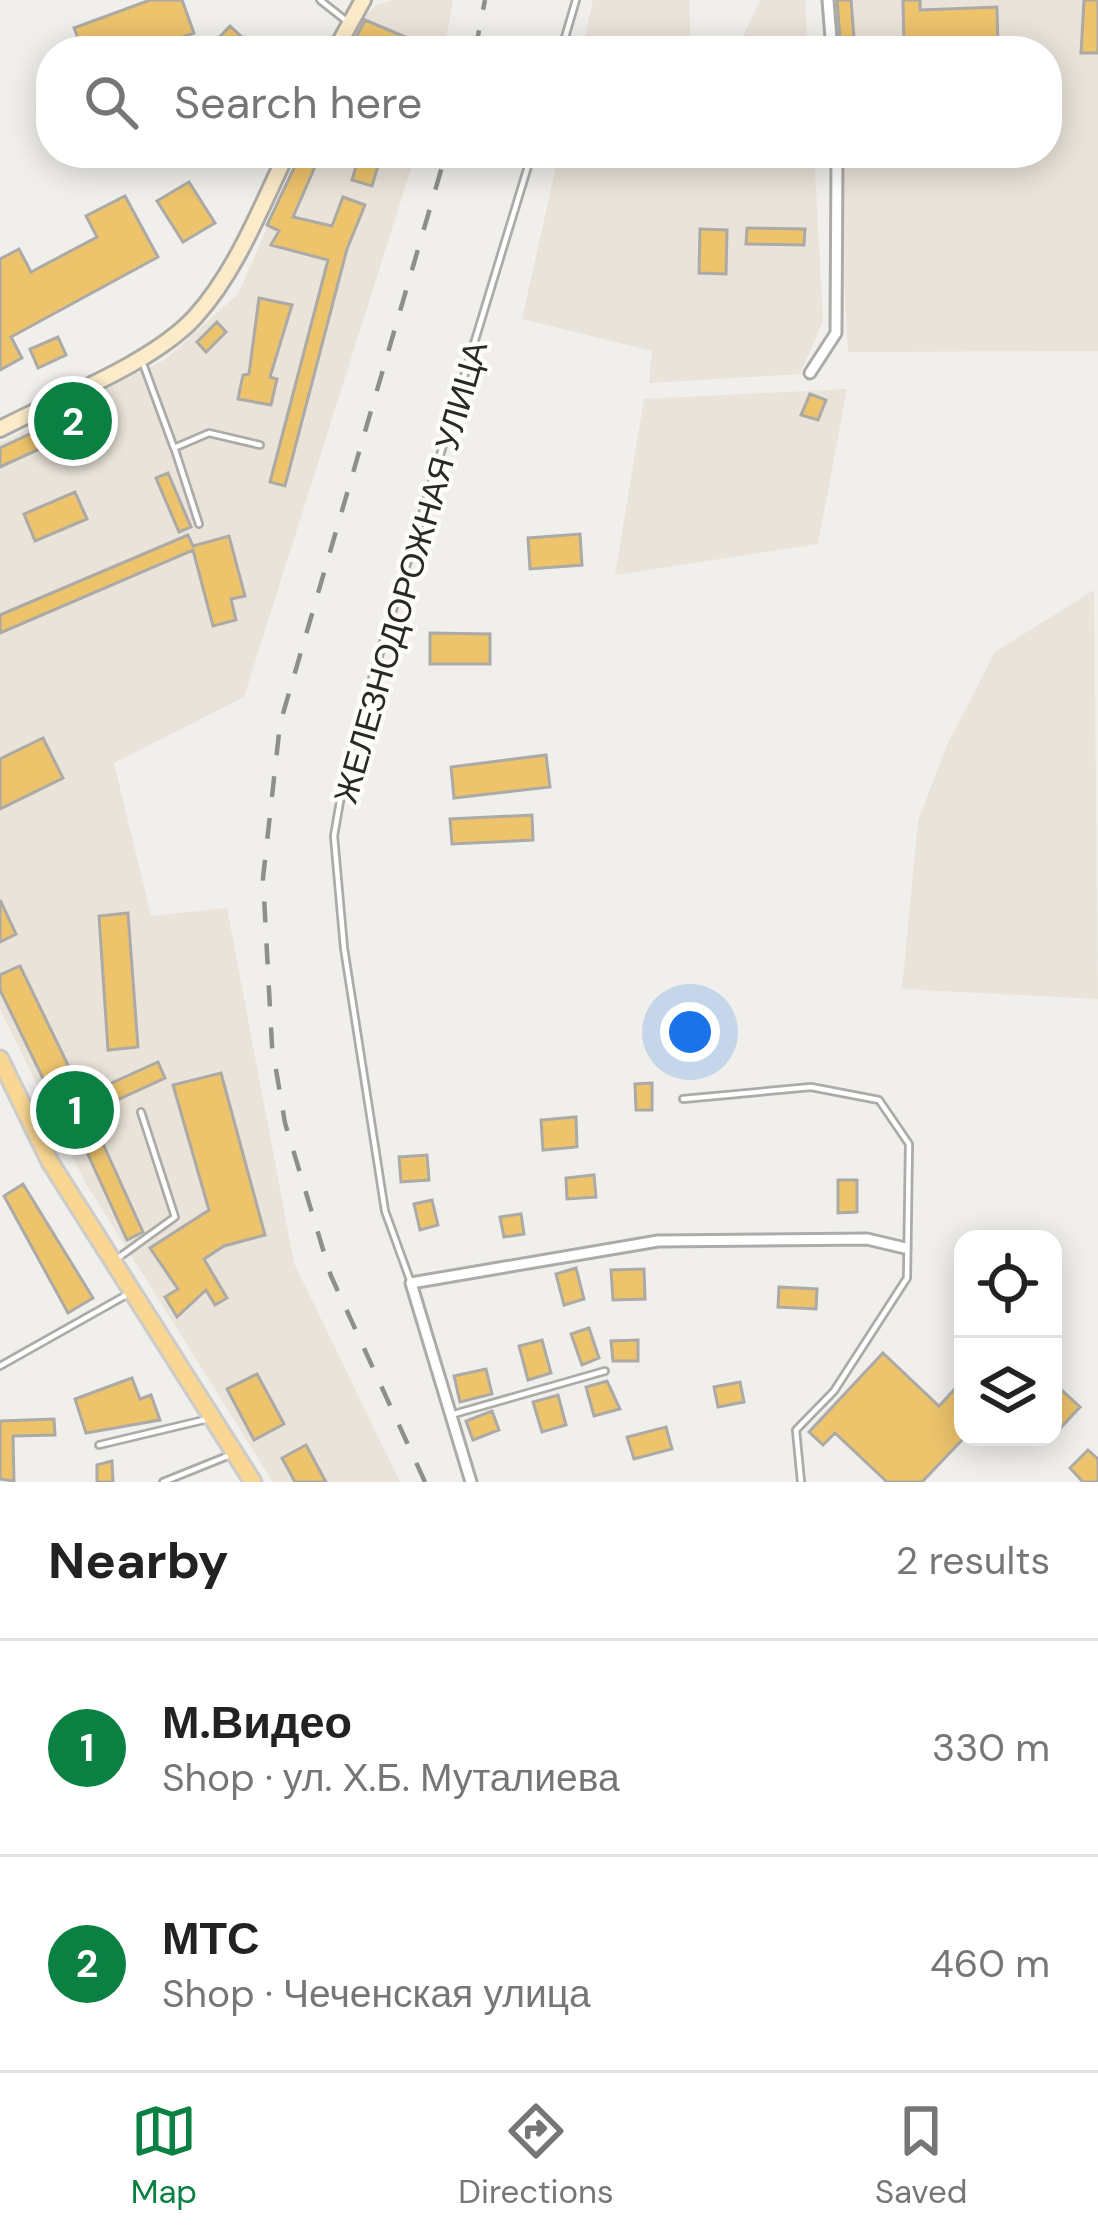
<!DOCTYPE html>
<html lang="en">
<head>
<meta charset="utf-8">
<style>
	body { margin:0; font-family:"DM Sans",sans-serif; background:#f2f2f2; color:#222 }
	.controls { position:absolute; right:36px; bottom:36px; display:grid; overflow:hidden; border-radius:24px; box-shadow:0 6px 30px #0003 }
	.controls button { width:108px; height:108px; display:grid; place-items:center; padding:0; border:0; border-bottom:3px solid #e0e0e0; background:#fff; color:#222; font:60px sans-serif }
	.you { position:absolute; left:690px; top:1032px; width:42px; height:42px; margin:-30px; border:9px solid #fff; border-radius:50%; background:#1a73e8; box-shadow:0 0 0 18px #1a73e833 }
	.badge { display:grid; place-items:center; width:78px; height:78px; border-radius:50%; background:#0b8043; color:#fff; font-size:39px; font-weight:700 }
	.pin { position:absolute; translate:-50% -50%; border:6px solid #fff; box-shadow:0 3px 12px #0006 }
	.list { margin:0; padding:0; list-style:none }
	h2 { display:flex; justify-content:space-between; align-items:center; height:156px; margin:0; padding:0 48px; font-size:51px }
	h2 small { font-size:39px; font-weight:400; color:#767676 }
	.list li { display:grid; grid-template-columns:78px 1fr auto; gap:36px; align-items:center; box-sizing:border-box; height:216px; padding:0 48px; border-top:3px solid #e0e0e0 }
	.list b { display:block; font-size:45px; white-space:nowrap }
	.list p { margin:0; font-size:39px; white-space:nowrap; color:#767676 }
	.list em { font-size:39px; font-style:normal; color:#767676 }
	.icon { flex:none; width:66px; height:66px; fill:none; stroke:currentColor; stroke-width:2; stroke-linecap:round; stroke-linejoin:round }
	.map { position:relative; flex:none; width:1098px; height:1482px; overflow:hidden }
	.search { position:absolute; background:#fff; box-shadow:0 6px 30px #0003; left:36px; right:36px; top:36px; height:132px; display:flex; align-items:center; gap:30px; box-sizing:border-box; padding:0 42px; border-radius:48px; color:#767676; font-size:45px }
	.sheet { height:588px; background:#fff }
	nav { display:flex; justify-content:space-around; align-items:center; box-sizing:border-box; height:168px; border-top:3px solid #e0e0e0; background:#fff; font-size:33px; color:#767676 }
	nav a { display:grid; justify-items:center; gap:6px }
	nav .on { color:#0b8043 }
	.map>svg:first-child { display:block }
</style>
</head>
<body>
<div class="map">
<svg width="1098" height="1482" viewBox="0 0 1098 1482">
	<rect width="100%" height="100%" fill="#f0efeb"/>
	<path fill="#e9e3d9" d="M396,0H453L444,51H344L357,22L378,4Z
		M593,0H689L691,51H582Z
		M760,0H805L808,51H736Z
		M829,0H1098V351L848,352L837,153H1047V51H832Z
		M300,153H416L244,697L114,763L151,916L227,908L294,1263L400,1482H273L85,1182L0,1009V443L166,359L238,294Z
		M559,153H814L823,321L800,374L649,383L652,351L522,319Z
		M847,389L818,544L615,575L644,399Z
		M1094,590L1098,999L902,989L918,821L947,745L995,652Z"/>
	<path fill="#edc36c" stroke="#abaaa6" stroke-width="3" d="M150,0H182L194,33L146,51H83L74,28Z
		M837,0H851L855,51H841Z
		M903,0H920V10L997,7L998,51H904Z
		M1084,0H1098V53H1081Z
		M365,20L420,43L417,51H349Z
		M230,26L257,51H206Z
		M301,153H321L293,217L332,226L343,197L365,205L347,249L285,486L270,482L328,260L271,245L279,231L267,225Z
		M360,153H382L372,186L352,180Z
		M189,182L215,223L183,242L157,201Z
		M125,196L158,257L11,337L22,358L0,370V259L19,249L31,272L97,237L86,216Z
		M747,228L805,229L804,245L746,244Z
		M700,229L727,230L726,274L699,273Z
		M259,298L292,305L270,377L277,379L271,405L238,399L243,375L249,374Z
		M217,322L226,332L206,352L197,342Z
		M58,337L66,355L38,368L30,349Z
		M810,394L826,400L818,420L801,415Z
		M79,411L87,427L0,467V448Z
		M168,473L191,527L179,532L156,478Z
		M75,492L87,519L35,541L24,514Z
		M580,534L582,565L530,569L528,538Z
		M188,535L193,546L229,536L245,596L231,599L236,620L213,626L193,550L0,633V615Z
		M430,633L490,634V664H430Z
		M43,738L63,778L0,809V759Z
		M546,755L550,787L454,798L451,767Z
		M532,815L533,840L452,844L450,819Z
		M0,900L16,934L0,942Z
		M128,913L138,1047L108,1050L99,916Z
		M20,966L83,1096L158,1062L165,1078L89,1113L143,1232L127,1240L59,1091L51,1095L0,990V975Z
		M221,1073L265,1235L224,1246L204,1259L227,1298L215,1305L206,1290L177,1317L165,1297L178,1289L150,1248L209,1210L173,1085Z
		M652,1083V1110H636L635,1084Z
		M576,1117L577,1147L543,1150L541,1120Z
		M427,1155L429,1180L401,1182L399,1157Z
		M594,1175L596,1197L567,1199L566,1178Z
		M838,1180H857V1212L838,1213Z
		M23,1184L93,1298L68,1313L4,1196Z
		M432,1200L438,1225L420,1230L414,1204Z
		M521,1214L524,1234L504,1237L500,1217Z
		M576,1268L584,1299L564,1305L556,1274Z
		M644,1269L645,1299L613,1300L611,1270Z
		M779,1287L817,1289L816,1309L778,1307Z
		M589,1328L599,1358L582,1365L571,1334Z
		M542,1340L551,1373L528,1380L519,1346Z
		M638,1340V1361H613L611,1341Z
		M883,1353L939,1406L963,1380V1439L922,1482H887L835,1433L823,1445L809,1432Z
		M486,1369L492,1394L460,1402L454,1376Z
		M257,1374L284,1424L254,1440L227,1389Z
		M132,1378L140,1399L151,1395L160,1420L86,1433L75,1399Z
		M607,1381L620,1409L594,1416L586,1387Z
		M740,1382L744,1402L718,1407L714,1387Z
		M1053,1382L1080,1407L1053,1436Z
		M558,1395L566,1425L542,1432L533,1402Z
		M492,1411L499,1430L473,1440L466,1421Z
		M54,1419L55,1435L13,1436L14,1481L0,1479V1421Z
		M666,1427L672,1449L634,1459L627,1437Z
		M306,1445L326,1482H295L282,1458Z
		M1088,1450L1098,1459V1482H1083L1070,1468Z
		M112,1461L113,1482H97V1465Z"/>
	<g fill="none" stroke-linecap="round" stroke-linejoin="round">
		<g stroke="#acaba7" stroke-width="10">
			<path id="service" d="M320,0L349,23
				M561,51L576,0
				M142,361L174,448L209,433L260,445
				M175,450L199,524
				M683,1099L811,1087L879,1100L909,1144L907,1278L834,1391L796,1430L801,1482
				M118,1258L175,1217L141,1112
				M410,1280L385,1211L344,948L334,836L347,761L532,153
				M0,1366L128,1294
				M454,1414L605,1371
				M99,1445L208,1419
				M163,1482L230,1455"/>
		</g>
		<g stroke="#acaba7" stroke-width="15">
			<path id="minor" d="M828,0L832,51
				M810,373L836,333L837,153
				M471,1482L411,1283L658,1241L867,1239L905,1248"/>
		</g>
		<g stroke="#acaba7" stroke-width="20">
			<path id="secondary" d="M335,51L363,0
				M0,429C57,399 152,364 195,317C236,272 261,207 287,153"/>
		</g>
		<g stroke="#cbcbcb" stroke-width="21">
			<path id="primary" d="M0,1059L50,1162L253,1482"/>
		</g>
		<use href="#service" stroke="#fff" stroke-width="4.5"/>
		<use href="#minor" stroke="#fff" stroke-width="9"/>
		<use href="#secondary" stroke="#fcebc9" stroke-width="14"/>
		<use href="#primary" stroke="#f9d692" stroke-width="15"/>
		<path stroke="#8e8e8b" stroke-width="4.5" stroke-dasharray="21 21" stroke-linecap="butt" d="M475,51L485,0
			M425,1482L331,1276L285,1123L272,1046L263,878L280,724L446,153"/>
	</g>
	<g text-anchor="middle" stroke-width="9" stroke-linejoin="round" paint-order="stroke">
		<g font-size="33" fill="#282826" stroke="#fefcf8">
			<text transform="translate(410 572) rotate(-74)" y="12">ЖЕЛЕЗНОДОРОЖНАЯ УЛИЦА</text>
		</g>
	</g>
</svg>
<div class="controls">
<button><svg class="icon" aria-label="locate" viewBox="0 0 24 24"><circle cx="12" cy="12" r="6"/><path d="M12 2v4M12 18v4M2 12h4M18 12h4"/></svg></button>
<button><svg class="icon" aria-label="layers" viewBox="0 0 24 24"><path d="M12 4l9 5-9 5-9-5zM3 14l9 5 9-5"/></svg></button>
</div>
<div class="you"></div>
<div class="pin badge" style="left:75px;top:1110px">1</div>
<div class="pin badge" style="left:73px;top:421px">2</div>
<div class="search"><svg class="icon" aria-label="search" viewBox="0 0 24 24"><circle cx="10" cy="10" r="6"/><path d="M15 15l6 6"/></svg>Search here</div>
</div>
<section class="sheet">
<h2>Nearby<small>2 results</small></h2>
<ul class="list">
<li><span class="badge">1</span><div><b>М.Видео</b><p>Shop · ул. Х.Б. Муталиева</p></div><em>330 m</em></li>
<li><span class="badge">2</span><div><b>МТС</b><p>Shop · Чеченская улица</p></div><em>460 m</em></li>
</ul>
</section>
<nav>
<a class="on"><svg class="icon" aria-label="map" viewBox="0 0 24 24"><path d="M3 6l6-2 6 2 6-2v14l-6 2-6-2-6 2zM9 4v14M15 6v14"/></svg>Map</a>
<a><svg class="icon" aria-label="directions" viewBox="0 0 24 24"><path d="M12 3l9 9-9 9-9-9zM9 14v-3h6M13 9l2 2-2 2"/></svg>Directions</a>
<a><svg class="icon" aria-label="saved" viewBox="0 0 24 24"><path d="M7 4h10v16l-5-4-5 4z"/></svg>Saved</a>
</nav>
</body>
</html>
